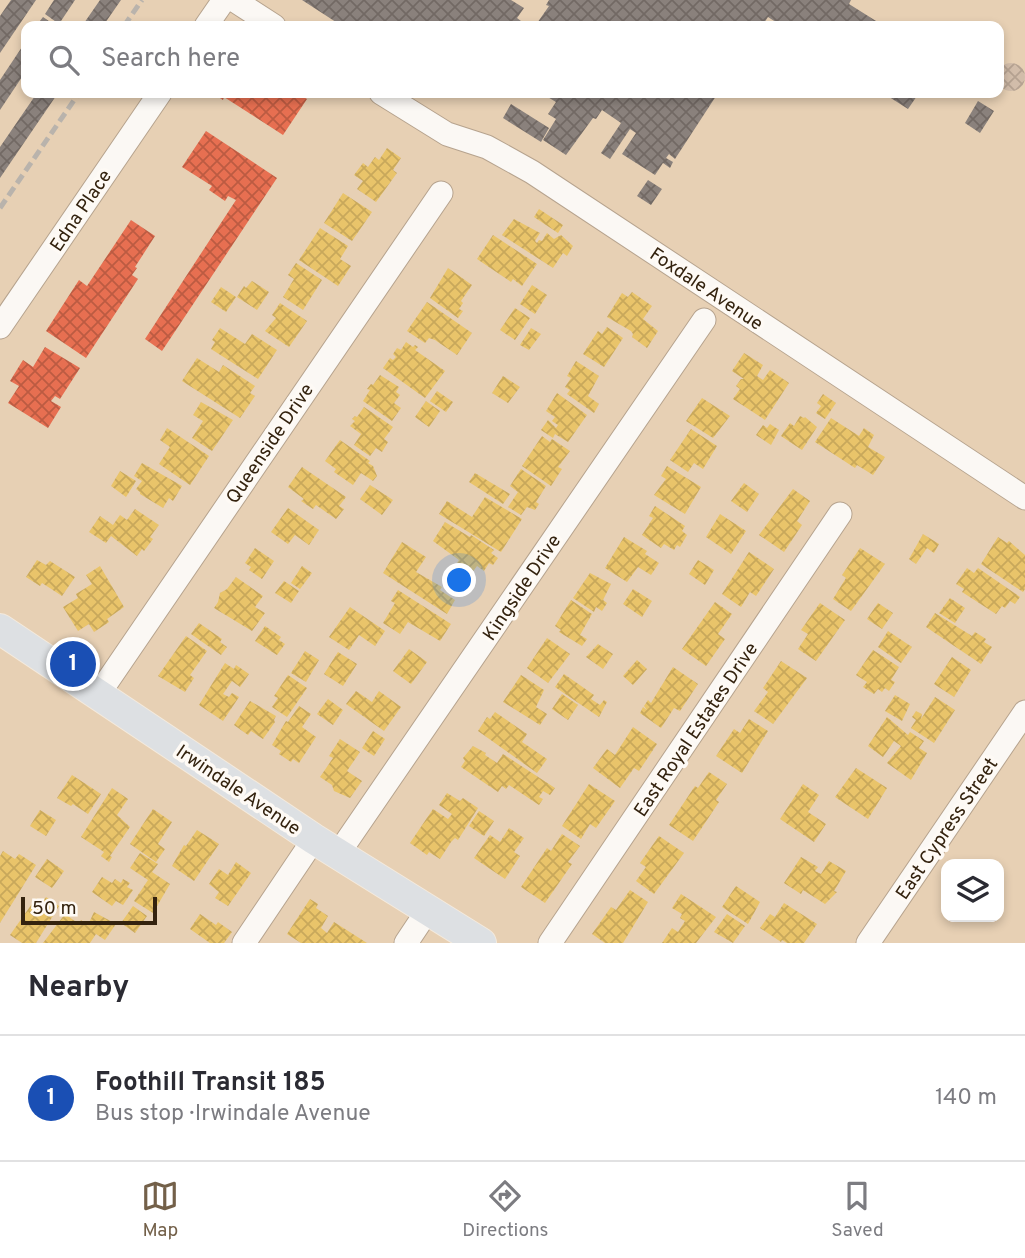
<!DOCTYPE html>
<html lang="en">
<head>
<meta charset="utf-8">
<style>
	body { margin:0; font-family:Overpass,sans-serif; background:#f2f2f3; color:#2b2b33 }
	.controls { position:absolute; right:21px; bottom:21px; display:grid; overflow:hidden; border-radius:14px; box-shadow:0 4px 10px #0003 }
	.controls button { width:63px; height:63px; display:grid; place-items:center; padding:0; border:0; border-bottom:2px solid #e1e1e2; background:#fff; color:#2b2b33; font:35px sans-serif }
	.scale { position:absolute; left:21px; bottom:18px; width:136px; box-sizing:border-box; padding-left:7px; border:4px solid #34230f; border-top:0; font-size:19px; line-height:24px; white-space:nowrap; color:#34230f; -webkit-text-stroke:5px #fefaf5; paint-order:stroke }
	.you { position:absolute; left:460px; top:581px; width:24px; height:24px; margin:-18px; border:5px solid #fff; border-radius:50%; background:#1a73e8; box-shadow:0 0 0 10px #1a73e833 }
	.badge { display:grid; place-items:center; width:46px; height:46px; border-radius:50%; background:#736049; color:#fff; font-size:23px; font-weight:700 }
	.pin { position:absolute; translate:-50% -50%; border:4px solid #fff; box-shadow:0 2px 7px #0006 }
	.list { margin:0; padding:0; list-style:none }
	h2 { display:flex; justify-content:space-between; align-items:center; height:91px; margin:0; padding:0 28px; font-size:30px }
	h2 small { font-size:23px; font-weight:400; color:#7c7c81 }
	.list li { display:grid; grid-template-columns:46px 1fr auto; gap:21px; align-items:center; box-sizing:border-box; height:126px; padding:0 28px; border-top:2px solid #e1e1e2 }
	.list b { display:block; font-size:26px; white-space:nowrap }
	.list p { margin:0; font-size:23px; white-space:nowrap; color:#7c7c81 }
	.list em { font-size:23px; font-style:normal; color:#7c7c81 }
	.icon { flex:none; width:38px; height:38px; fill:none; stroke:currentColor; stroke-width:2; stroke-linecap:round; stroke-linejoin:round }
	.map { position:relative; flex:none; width:1025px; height:943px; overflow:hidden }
	.search { position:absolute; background:#fff; box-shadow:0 4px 10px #0003; left:21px; right:21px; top:21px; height:77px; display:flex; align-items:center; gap:18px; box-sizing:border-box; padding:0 24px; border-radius:14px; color:#7c7c81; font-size:26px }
	.sheet { height:217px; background:#fff }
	nav { display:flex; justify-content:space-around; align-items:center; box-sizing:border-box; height:98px; border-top:2px solid #e1e1e2; background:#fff; font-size:19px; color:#7c7c81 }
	nav a { display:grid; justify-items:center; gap:4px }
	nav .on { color:#736049 }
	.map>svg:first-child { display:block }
</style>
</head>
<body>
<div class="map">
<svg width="1025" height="943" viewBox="0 0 1025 943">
	<defs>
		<pattern id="homes-cross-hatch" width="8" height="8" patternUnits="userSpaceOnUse" patternTransform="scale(1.75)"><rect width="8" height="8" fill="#e9c46a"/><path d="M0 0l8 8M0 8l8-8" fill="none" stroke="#c8a85b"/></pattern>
		<pattern id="shops-cross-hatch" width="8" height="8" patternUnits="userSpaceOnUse" patternTransform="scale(1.75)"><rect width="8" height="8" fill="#e76f51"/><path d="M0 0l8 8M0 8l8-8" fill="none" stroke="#bc5b42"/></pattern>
		<pattern id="industry-cross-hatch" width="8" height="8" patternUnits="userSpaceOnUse" patternTransform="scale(1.75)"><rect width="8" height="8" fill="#8a817c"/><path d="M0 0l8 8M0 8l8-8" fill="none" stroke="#726964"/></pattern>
		<pattern id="building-cross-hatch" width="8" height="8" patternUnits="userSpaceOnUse" patternTransform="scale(1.75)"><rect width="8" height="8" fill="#d2bdaa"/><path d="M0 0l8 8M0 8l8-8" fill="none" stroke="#b5a291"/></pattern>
	</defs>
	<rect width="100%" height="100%" fill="#e7d0b4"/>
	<path fill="url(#homes-cross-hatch)" d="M387,148L401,158L393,170L397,173L376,202L357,189L363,181L354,175L363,163L368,167L375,157L379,160Z
		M343,193L372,212L352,241L324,223Z
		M539,209L563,225L558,233L534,217Z
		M514,219L540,233L535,241L537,243L539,240L542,241L547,233L554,239L561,235L573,246L567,256L563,253L553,268L502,235Z
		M320,228L348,246L340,259L351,266L338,286L299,260Z
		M493,235L537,264L522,286L513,279L511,282L477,259Z
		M296,263L322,280L303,310L283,297L294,279L288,275Z
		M448,268L472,285L461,301L463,303L459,309L463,311L458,318L430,298Z
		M252,281L269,292L257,310L237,297L244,286L246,288Z
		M532,285L547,295L535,314L520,304Z
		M221,287L236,297L226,312L211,302Z
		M632,292L652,306L643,319L658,331L647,348L632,337L633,334L631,331L607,317L622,293L628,297Z
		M427,302L472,333L457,355L435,340L429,338L425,343L407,331Z
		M280,303L307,321L289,347L265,331L276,318L272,315Z
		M515,308L530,318L515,340L500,330Z
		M607,327L623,338L604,367L583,354L598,331L602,334Z
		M220,328L245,344L252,334L277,350L258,379L211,349L215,342L212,340Z
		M531,328L541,334L529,350L520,345Z
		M406,342L413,347L415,345L418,347L415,350L445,371L425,398L383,368L390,358L393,360L396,357L393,354L397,348L401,350Z
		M744,353L763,365L757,376L763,380L770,370L789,383L765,420L733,399L740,389L736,386L741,379H744L732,371Z
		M197,358L219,372L223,365L255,386L250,393L255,396L240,418L182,381Z
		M576,361L599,376L588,396L599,404L594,413L567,394L570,390L565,387L571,378L567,376Z
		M380,375L399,387L396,392L400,395L394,403L401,408L392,421L363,401L370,390L367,389L371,384L373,385Z
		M503,376L520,387L508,403L492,393Z
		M437,391L453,402L446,412L430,401Z
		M557,393L587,415L568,442L555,434L553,438L541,430L548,420L556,428L558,425L552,421L555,417L546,411Z
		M823,394L836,403L825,419L816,413L821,406L817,403Z
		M702,398L730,416L713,438L686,421Z
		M426,401L440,411L429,427L415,417Z
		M201,402L233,420L212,451L192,438L203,421L193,415Z
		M364,407L393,427L384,439L388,442L382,452L376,448L370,456L354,445L361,434L350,426L355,421L352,419L355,416L357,417Z
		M800,416L804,418L805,417L817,427L802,450L781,436L790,423L794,426Z
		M831,418L859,436L864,428L874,435L868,447L885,457L873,475L857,465L855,468L815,442Z
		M770,424L779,430L771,445L756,435L763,425L767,428Z
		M167,428L209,456L190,485L159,464L170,447L160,440Z
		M691,429L717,446L703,469L694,463L688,472L670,460Z
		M542,436L550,442L552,439L570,451L558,467L562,469L551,486L522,466Z
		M340,440L370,461L368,463L373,466L377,476L373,481L361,473L353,485L334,472L336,469L325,461Z
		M142,463L182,486L173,501L169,498L163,508L140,494V492L136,489L142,481L134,476Z
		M667,466L701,487L685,514L654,495L666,479L661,476Z
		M302,467L346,497L339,506L344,509L336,519L316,505L313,509L301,501L304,499L288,487Z
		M521,469L546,486L536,502L539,504L535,510L527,507L521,515L508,507L518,492L510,486Z
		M120,471L136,481L126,497L111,486Z
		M475,473L510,494L503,504L469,482Z
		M744,483L759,494L747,512L731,501Z
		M370,485L393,500L382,515L360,499Z
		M793,489L810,501L797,521L802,525L784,552L759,535Z
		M485,497L522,519L501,552L439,514L447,501L472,517Z
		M655,506L685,526L682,531L687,535L680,547L677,545L674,550L664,544L661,548L642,535L653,518L649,516Z
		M288,508L319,530L309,545L295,535L288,544L271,532Z
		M135,509L159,525L150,537L153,539L144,551L142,549L137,556L111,536L106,543L89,532L100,516L113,525L120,515L127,520Z
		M720,514L746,531L731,554L706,537Z
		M445,522L470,537L471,535L494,550L491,553L498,558L493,565L489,563L484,571L477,566L472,573L457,563L459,560L433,541Z
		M923,534L939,544L934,553L927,548L916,564L909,559Z
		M624,537L647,551L645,554L659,563L651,575L638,567L627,582L605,568Z
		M998,537L1007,543L1009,541L1025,555V589L1023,592L981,564Z
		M402,542L426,557L416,572L442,587L440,590L455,600L447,614L383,573Z
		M255,548L274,561L262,579L249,570L251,567L245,563Z
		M860,548L885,564L851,611L833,599L846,578L842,575Z
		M749,552L774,569L756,596L750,592L741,607L722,594Z
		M37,560L46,565L50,561L75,577L62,596L42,583L40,586L26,577Z
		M698,560L714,570L705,585L689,574Z
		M100,566L124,607L107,619L109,622L94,632L89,624L78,631L63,607L78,598L76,594L92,584L86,575Z
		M302,566L312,573L300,589L291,583Z
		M967,568L974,573L978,568L1020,597L1015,604L1010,601L1005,608L1002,606L996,614L962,592L964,589L956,584Z
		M590,573L611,584L603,600L607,603L602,611L596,607L594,612L573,598Z
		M236,577L263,596L255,607L265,613L252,631L214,608L218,602L220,593L227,589Z
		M284,581L299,591L291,603L275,593Z
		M633,589L652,601L642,617L623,604Z
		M398,590L451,624L440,641L408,622L400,634L383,623L395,603L391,601Z
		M950,598L965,608L955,623L939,613Z
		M571,600L592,614L580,635L587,639L582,646L559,632L561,630L555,626Z
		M715,602L732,614L718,634L725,639L706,666L682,649Z
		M820,603L845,620L816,661L798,649L808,634L801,630Z
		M878,603L893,613L882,629L867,619Z
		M350,607L385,631L375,646L359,635L349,650L329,637Z
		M935,613L972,636L975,632L986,639L984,642L992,647L981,664L926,627Z
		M199,623L222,639L220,642L227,647L221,655L191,634Z
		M265,626L281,637L279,640L285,644L277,655L255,641Z
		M888,631L912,647L901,663L878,647Z
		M186,636L207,651L190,675L194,678L185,692L158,676Z
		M547,638L570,654L548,683L527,668Z
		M598,644L613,654L603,669L586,657Z
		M409,649L427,662L411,684L393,671Z
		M873,650L899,667L891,680L895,682L889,691L885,688L882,692L878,689L874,694L863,687L867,682L856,675Z
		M305,651L319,660L306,682L291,673Z
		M338,652L357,664L343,686L324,674Z
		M952,657L971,670L954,697L934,684Z
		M637,660L647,669L633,685L623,676Z
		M781,661L807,678L773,724L754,711L768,692L763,688Z
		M225,663L234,669L236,665L249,674L240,687L232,681L223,694L229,697L232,693L239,697L223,721L199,705Z
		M673,667L698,684L680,711L674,708L661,728L640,713L643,707L647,710L644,706L648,700L651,703Z
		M564,674L594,695L591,699L600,705L604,700L607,702L599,717L555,687Z
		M288,675L307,688L287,717L272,707L278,698L274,696Z
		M521,675L544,690L536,707L547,714L540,725L503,702Z
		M356,691L372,702L379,691L401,707L384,731L346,704Z
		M562,694L578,705L568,720L552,709Z
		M895,695L910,704L902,721L885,711Z
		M935,697L955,710L934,743L911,728L916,720L912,717L916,711L922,714L921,719Z
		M328,699L343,710L333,725L317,714Z
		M250,701L276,716L274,720L275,722L263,739L251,731L248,735L234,725Z
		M299,706L311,714L302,727L316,737L299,763L293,759L291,762L279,754L281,751L272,745L286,721L288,722Z
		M495,712L527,734L522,742L547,759L537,773L478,731L487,717L490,719Z
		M887,717L908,735L910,732L924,741L919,748L927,753L911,780L887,763L901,746L894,741L883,757L868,746Z
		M749,719L768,731L742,773L716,756L734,729L740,733Z
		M633,727L657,744L639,771L634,768L620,788L593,768L607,749L615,755Z
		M373,731L385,739L374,756L362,748Z
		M340,739L360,752L347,771L362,781L350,798L334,791L332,785L320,777L333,758L329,756Z
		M473,746L486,753L485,755L497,763L503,754L555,788L550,795L543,791L539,797L543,799L539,805L509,785L506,789L502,786L498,792L461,767L465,761L463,758Z
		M856,768L887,788L868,819L835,797Z
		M709,772L727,784L716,800L719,802L693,841L669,825L695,786L698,788Z
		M72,775L101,794L88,814L73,804L71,806L57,798Z
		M589,784L615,801L596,828L590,824L581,839L562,826Z
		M803,784L819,795L808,812L826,824L814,842L780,819Z
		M112,788L128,799L117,815L130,827L110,856L112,857L109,862L101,856L104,852L81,837Z
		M447,793L460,801L463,798L478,808L458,840L455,838L451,842L440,859L429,852L427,855L410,843L433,809L448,819L452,814L439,805Z
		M153,809L172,822L158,844L165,849L156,862L130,844Z
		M40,810L56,820L46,836L30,826Z
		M479,811L494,821L484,836L469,826Z
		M509,828L524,838L514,852L520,856L505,879L474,858L490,835L500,842Z
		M197,830L219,844L194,881L172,866L184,845L186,846Z
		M562,834L580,846L568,862L572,864L545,903L521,887L547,848L551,851Z
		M659,836L684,853L654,894L636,881L646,867L640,863Z
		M3,851L15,859L19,854L36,865L0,923V856Z
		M140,853L158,864L152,872L170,884L153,913L134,901L148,880L130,868Z
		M801,857L818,867L815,871L821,874L829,861L846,871L834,891L837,892L825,904L803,890L801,894L784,883Z
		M47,859L64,871L52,888L35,877Z
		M236,862L251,873L228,906L215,898L219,892L209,884L219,869L228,875Z
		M102,877L112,883L115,879L121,883L123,879L130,883L127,887L133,890L123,905L116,901L112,906L92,892Z
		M736,886L760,902L748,924L722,907Z
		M630,890L648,902L623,943H605L592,934L611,907L616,910Z
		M681,894L716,917L696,943H662L672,928L678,932L685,921L680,918L682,914L672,908Z
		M46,897L59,906L36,943H22L10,935L36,898L42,903Z
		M310,899L318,904L316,908L328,916L321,928L327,933L334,922L367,943H301L287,934Z
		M784,903L817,924L804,943H787L782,940L781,942L760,928L770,914L775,917Z
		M133,906L147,916L135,933L121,923Z
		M94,912L116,924L105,940L96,934L90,943H43L65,914L79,924L81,920L88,925Z
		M200,914L216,925L218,922L232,932L224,943H210L190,929Z
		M727,914L745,926L733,943L714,932Z"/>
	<path fill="url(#shops-cross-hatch)" d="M212,93H297L307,99L283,135L224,97L223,100Z
		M206,131L277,178L162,351L145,339L236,200L228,196L225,201L209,190L212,186L182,167Z
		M131,220L155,236L135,267L137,268L132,275L138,279L86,358L46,331L79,280L87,286Z
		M45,347L80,368L60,399L55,396L51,401L61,407L48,428L8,403L19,386L10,381L23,360L33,367Z"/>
	<path fill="url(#industry-cross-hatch)" d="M11,0H36L0,53V16Z
		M54,0H75L59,24L45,14Z
		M100,0H121L103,26H82Z
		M302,0H511L524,8L517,18L521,21L518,26H342Z
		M549,0H851L849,4L884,26H782L768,17L762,26H535L549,6L546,5Z
		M43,17L56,26H36Z
		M26,41V71L0,110V80Z
		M37,93H58L0,178V147Z
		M541,93H718L675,159L669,154L666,158L673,162L670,168L663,163L655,175L622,154L636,133L630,129L610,159L601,153L621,123L602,110L596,119L593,118L566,155L543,140L556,119L548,114L556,102Z
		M883,93H919L908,109Z
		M978,101L994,111L980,133L965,123Z
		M511,104L549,128L541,142L503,118Z
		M648,180L662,189L651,205L637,196Z"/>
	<path fill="url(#building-cross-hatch)" d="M997 77a14 14 0 1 1 28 0a14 14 0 1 1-28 0Z"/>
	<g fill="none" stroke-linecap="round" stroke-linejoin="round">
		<g stroke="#b6a38e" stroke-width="25">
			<path id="minor" d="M234,0L274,26
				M206,26L224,0
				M381,93L447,134L487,147L532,172L1025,498
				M0,327L160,93
				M98,695L441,193
				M338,854L704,320
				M244,943L314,839
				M406,943L428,910
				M550,943L840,514
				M868,943L1025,712"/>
		</g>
		<g stroke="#f4eadd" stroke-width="32">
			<path id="major" d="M0,629L314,839L481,943"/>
		</g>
		<use href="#minor" stroke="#fbf8f4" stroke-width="23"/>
		<use href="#major" stroke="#dde0e3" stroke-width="30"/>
		<path stroke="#b9b3ac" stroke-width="5" stroke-dasharray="10 5" stroke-linecap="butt" d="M124,26L142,0
			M0,208L79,93"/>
	</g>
	<g text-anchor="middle" stroke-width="7" stroke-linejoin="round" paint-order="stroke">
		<g font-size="19" fill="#34230f" stroke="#fefaf5">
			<text transform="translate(80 210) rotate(-56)" y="7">Edna Place</text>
			<text transform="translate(707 288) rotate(34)" y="7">Foxdale Avenue</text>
			<text transform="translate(269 443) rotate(-56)" y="7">Queenside Drive</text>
			<text transform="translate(521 587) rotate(-56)" y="7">Kingside Drive</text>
			<text transform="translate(695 729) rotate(-56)" y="7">East Royal Estates Drive</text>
			<text transform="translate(239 789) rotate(34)" y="7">Irwindale Avenue</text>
			<text transform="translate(946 828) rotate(-56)" y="7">East Cypress Street</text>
		</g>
	</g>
</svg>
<div class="controls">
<button><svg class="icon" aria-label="layers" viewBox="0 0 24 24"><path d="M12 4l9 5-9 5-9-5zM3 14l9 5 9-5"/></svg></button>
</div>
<div class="scale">50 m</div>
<div class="you"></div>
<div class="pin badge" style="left:73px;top:664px;background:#1a4fb4">1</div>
<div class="search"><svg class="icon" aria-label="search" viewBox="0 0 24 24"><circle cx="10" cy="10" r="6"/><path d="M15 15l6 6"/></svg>Search here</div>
</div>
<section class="sheet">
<h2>Nearby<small></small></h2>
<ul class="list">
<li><span class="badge" style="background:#1a4fb4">1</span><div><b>Foothill Transit 185</b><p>Bus stop · Irwindale Avenue</p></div><em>140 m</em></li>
</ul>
</section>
<nav>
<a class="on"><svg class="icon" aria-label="map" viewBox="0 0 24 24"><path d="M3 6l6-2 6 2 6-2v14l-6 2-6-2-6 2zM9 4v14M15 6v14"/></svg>Map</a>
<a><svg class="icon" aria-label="directions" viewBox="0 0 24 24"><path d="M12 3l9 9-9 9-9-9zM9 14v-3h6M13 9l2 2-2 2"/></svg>Directions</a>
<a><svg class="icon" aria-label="saved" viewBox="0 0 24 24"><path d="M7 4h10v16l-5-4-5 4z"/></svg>Saved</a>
</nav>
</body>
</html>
